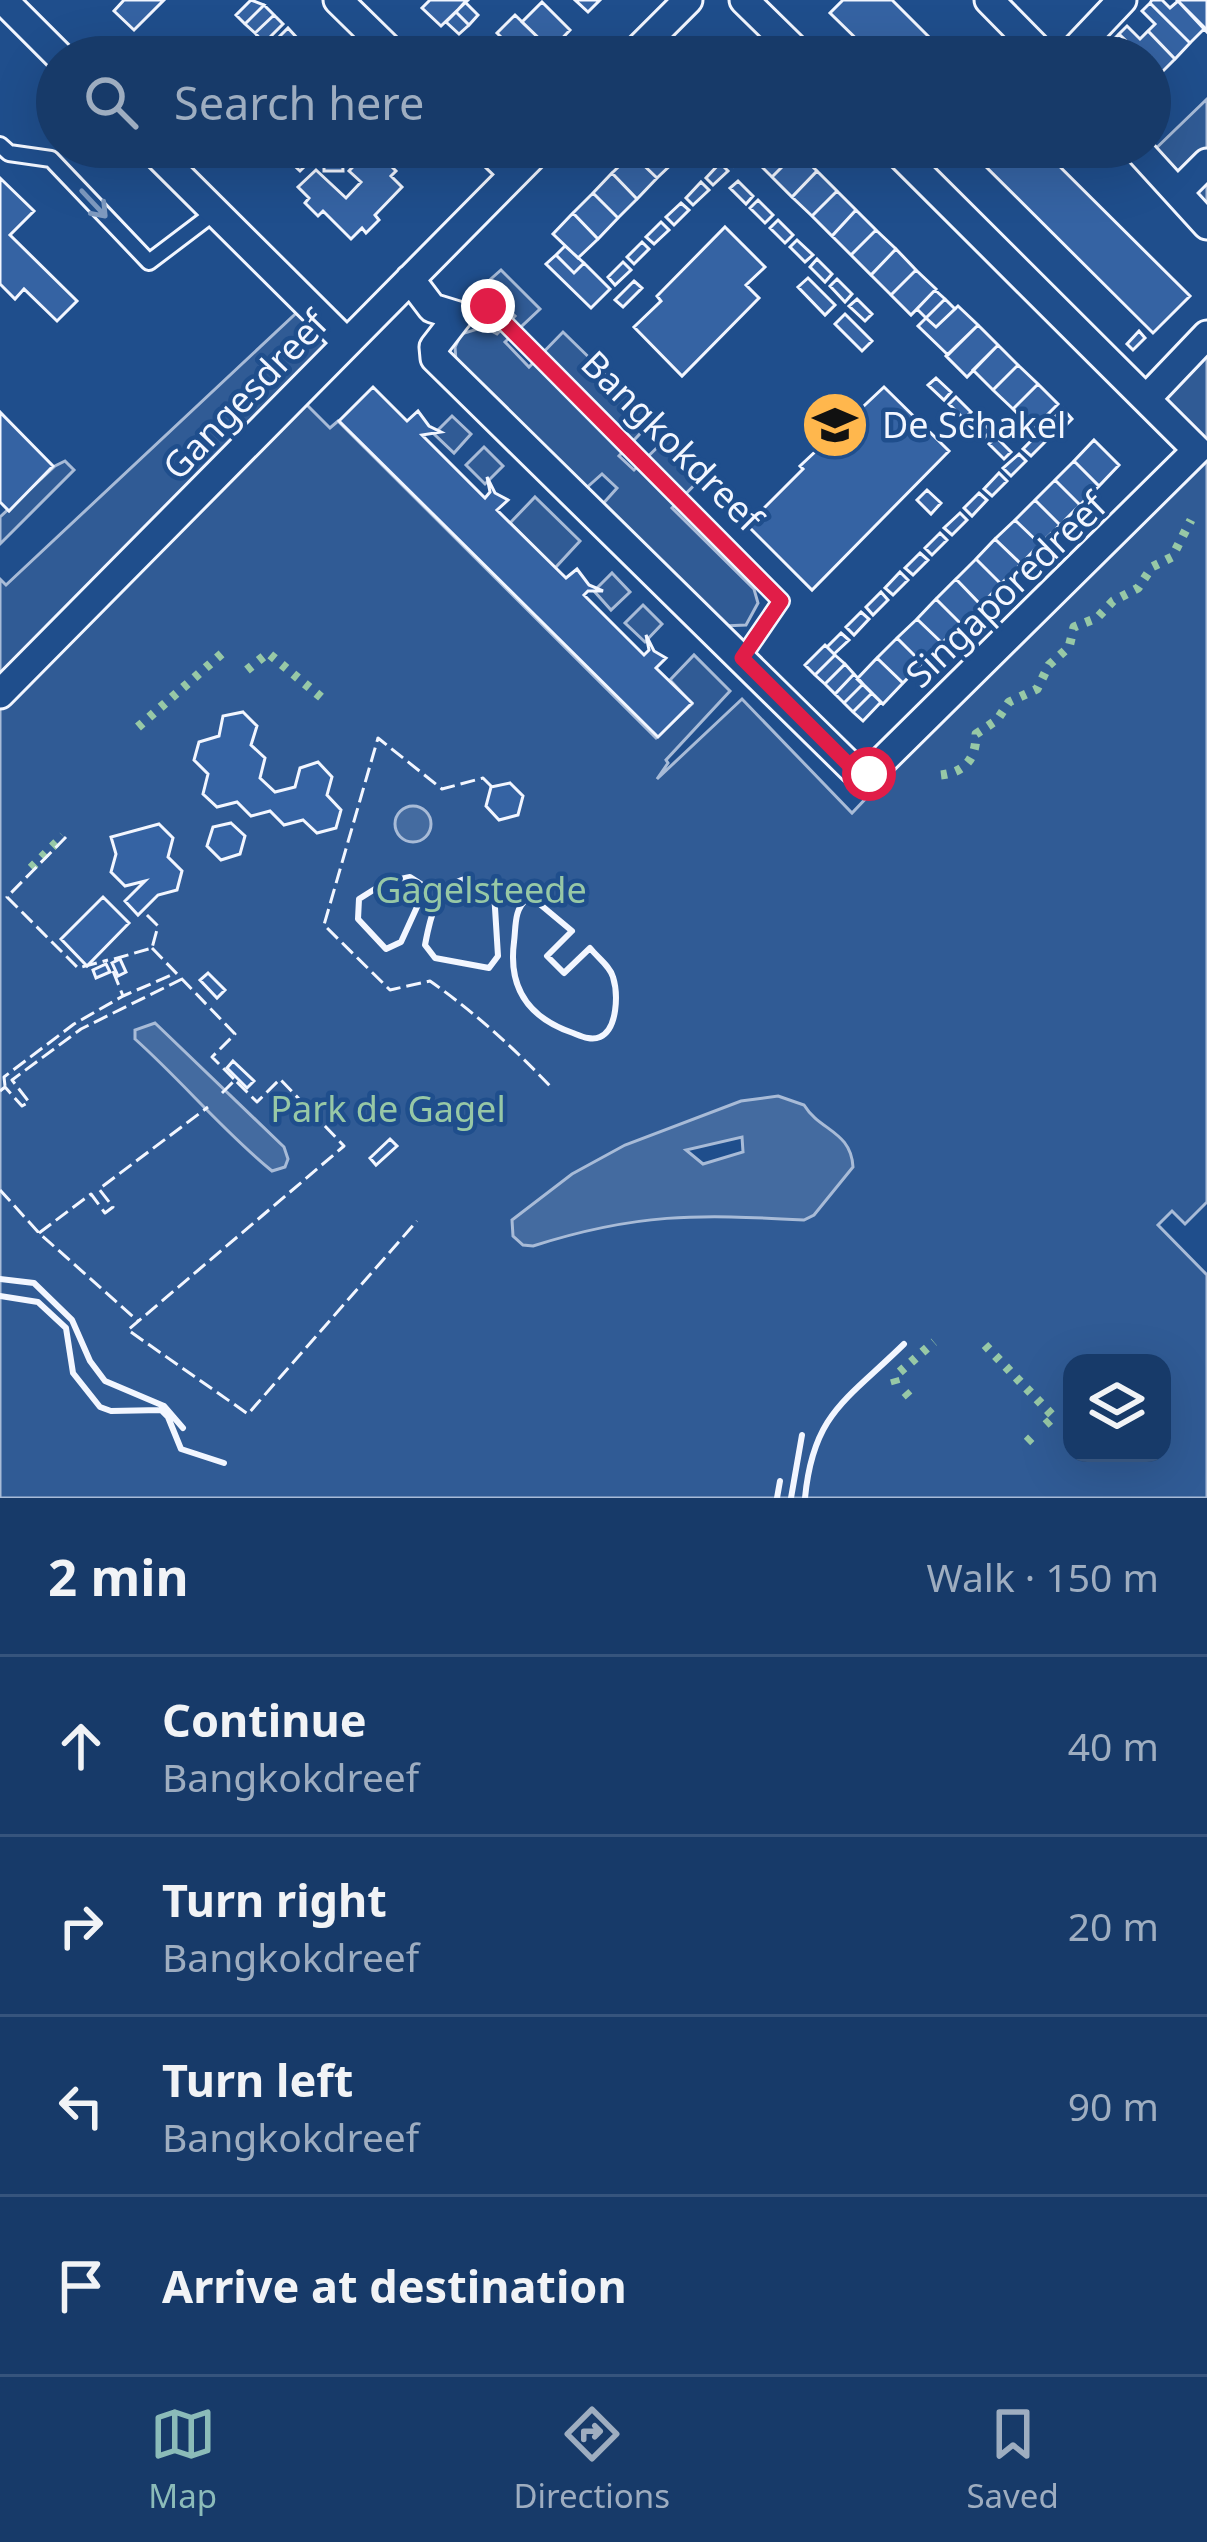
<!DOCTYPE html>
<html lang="en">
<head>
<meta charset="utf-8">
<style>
	body { margin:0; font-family:"Noto Sans",sans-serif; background:#20416f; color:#f1f3f6 }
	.controls { position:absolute; right:36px; bottom:36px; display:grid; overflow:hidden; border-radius:24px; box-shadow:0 12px 48px #0002 }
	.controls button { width:108px; height:108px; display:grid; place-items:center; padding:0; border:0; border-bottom:3px solid #36547d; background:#173a69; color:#f1f3f6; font:60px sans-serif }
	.stop { position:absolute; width:36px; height:36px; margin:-27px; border:9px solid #e11d48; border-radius:50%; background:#fff }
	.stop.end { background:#e11d48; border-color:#fff; box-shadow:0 3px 12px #0008 }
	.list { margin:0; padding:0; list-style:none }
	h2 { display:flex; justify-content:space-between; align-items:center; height:156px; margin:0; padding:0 48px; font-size:51px }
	h2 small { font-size:39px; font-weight:400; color:#9eadc0 }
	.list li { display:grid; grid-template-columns:78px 1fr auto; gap:36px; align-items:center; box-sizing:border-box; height:180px; padding:0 48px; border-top:3px solid #36547d }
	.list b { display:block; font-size:45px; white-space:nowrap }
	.list p { margin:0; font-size:39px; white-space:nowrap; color:#9eadc0 }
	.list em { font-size:39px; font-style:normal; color:#9eadc0 }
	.icon { flex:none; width:66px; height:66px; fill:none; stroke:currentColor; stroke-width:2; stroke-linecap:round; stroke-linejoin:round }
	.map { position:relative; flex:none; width:1207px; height:1498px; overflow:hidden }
	.search { position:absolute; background:#173a69; box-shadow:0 12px 48px #0002; left:36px; right:36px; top:36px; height:132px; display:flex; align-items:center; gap:30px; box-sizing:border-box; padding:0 42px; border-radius:66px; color:#9eadc0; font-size:45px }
	.sheet { height:876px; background:#173a69 }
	nav { display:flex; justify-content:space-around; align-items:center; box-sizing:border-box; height:168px; border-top:3px solid #36547d; background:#173a69; font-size:33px; color:#9eadc0 }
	nav a { display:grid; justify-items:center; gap:6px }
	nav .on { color:#8bbbb9 }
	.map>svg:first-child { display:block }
</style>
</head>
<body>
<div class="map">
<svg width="1207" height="1498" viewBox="0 0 1207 1498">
	<rect width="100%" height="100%" fill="#1f4e8c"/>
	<path fill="#305b95" stroke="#a8bbd7" stroke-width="3" fill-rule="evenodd" d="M1207,99V225L1147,157Z
		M501,270L540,309L505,342L529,367L563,332L653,420L619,456L634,470L669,436L706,473L672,508L754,589L758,603L746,625L723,626L601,506L617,488L602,474L584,490L456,361L455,347L461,334L484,327L497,334L515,316L484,285Z
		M307,303L347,343L298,396L330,428L338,421L656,738L692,704L670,680L694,655L730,691L666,760L668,763L657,779L742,699L852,813L1196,451L1147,398L1207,335V1202L1185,1224L1172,1211L1158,1225L1207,1275V1498H0V579L6,585ZM1072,1363H1162V1453H1072Z
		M452,416L471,434L454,453L434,434Z
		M484,447L503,466L485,484L466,465Z
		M65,461L74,470L0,544V517L55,466Z
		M535,497L580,541L555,568L510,523Z
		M612,573L630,592L611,610L594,591Z
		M643,605L662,624L645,642L625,623Z"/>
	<path fill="#446ba0" stroke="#a8bbd7" stroke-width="3" d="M395 824a18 18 0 1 1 36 0a18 18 0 1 1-36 0Z
		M155,1023L284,1147L288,1159L285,1167L272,1171C223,1131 183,1082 135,1039V1030Z
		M778,1096L804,1105C820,1131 851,1131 853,1167L814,1215L804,1220C697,1214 636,1213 533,1246L523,1245L513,1236L512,1220L572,1174L625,1145L741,1101Z"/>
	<path fill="#1f4e8c" stroke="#a8bbd7" stroke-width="3" d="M742,1137L743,1152L703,1164L686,1150Z"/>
	<path fill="#3563a3" stroke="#f2f6ff" stroke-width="3" d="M124,0H164L134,30L114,11Z
		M251,0L264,5L245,24L236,15Z
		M430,0H468L441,26L422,8Z
		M575,0H600L588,12Z
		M843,0H892L949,57H875L830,13Z
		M1152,0H1162L1170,8L1178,1L1205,28L1190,43L1150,3Z
		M1207,0V32L1177,0Z
		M465,2L478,15L469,25L456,12Z
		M542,2L570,30L551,50L522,22Z
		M1150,3L1190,43L1175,59L1148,31L1155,24L1142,11Z
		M264,5L274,15L255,33L245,24Z
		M456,12L469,25L459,34L446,22Z
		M274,15L283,24L264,43L255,33Z
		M515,15L551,50L544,57H521L497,33Z
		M1127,26L1140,39L1148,31L1175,59L1160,74L1150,64V57H1143L1119,34Z
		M288,28L298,39L279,57L269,47Z
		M1119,34L1143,57H1122L1125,54L1112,41Z
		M504,40L521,57H487Z
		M289,147H324L300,171L282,154Z
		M639,147H665L677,159L657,178L632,154Z
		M665,147H689L677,159Z
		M736,147L748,150L733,166L725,158Z
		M760,147H792L797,152L772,177L751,156Z
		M966,147H1040L1190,296L1153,333Z
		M367,152L378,163L383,158L396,171L391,176L402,187L375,215L379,220L366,233L362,228L351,239L323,211L318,216L305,203L309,198L298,187L316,170L346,198L361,182L349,171Z
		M797,152L817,171L792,197L772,177Z
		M342,153L343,171H324V154Z
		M632,154L657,178L637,199L612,173Z
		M720,163L728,171L713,185L706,178Z
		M817,171L837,191L812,216L792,197Z
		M612,173L637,199L618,218L593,193Z
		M0,178L34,211L10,235L77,301L57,321L24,289L15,299L0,284Z
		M738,181L753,196L746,204L730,188Z
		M701,182L709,190L693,205L686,198Z
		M837,191L856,210L832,236L812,216Z
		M593,193L618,218L598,239L573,213Z
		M758,200L773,215L765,223L750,208Z
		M681,203L689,210L674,225L666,217Z
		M856,210L876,230L851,255L832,236Z
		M573,213L598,239L578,258L553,234Z
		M778,220L793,235L785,243L770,228Z
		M661,222L669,230L654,244L646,237Z
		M725,227L765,267L746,285L759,298L682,376L634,327L661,301L657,296Z
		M876,230L896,249L871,275L851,255Z
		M797,240L813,255L805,262L790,247Z
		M642,242L649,249L634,264L627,257Z
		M565,246L584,263L574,273L556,255Z
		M896,249L916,270L891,295L871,275Z
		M556,255L574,273L584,263L610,289L591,308L546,264Z
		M817,259L832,274L825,282L810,267Z
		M623,262L631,270L615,285L608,277Z
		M916,270L936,289L911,315L891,295Z
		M808,278L835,305L825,315L798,287Z
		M837,279L852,294L845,302L830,286Z
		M634,281L642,288L623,307L615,300Z
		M935,290L945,299L926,318L917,309Z
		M857,299L872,314L865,321L849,306Z
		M945,299L955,309L936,327L926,318Z
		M958,306L978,325L948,355L918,326L926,318L936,327Z
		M845,314L872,341L862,351L835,324Z
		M978,325L998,345L967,377L946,356Z
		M1139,331L1145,338L1133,350L1127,344Z
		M998,345L1018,365L993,390L973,370Z
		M1018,365L1038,384L1013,409L993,390Z
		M936,378L951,392L944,400L928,385Z
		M1038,384L1058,404L1033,429L1013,409Z
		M373,387L407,421L418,411L429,426L441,432L422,435L485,498L490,492L487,477L495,493L508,500L497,510L566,578L577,569L589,585L603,591H588L584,595L644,655L649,650L646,635L654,651L666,658L656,668L692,703L658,737L339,421Z
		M884,387L949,451L812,590L747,525L803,469L800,466Z
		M956,397L971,412L964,419L949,404Z
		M1063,409L1072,419L1052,439L1043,429Z
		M0,412L53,466L9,511L0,502Z
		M976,417L991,431L983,439L968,424Z
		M1039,433L1046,441L1031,456L1023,449Z
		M996,437L1011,452L1004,459L989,444Z
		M1094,440L1119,465L1099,486L1074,461Z
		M1019,454L1026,461L1011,476L1003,468Z
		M1074,461L1099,486L1080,505L1055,480Z
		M999,473L1007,481L992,496L984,489Z
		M1055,480L1080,505L1060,525L1035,500Z
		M927,490L941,503L931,514L917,500Z
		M979,493L987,500L972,516L964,508Z
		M1035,500L1060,525L1040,544L1015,520Z
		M960,513L967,520L952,535L944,528Z
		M1015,520L1040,544L1021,564L995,539Z
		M940,533L947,540L932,555L925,548Z
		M995,539L1021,564L1001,584L976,559Z
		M920,553L928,560L913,575L905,568Z
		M976,559L1001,584L981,605L956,579Z
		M900,572L908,580L893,595L885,588Z
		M956,579L981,605L961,624L936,599Z
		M881,592L888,600L873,615L866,607Z
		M936,599L961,624L942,643L917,619Z
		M861,612L869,619L854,635L846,627Z
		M917,619L942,643L922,663L897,638Z
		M841,633L849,640L834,654L827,647Z
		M897,638L922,663L903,683L877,658Z
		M825,645L835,655L815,675L805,665Z
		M835,655L845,664L825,684L815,675Z
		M877,658L903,683L883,704L857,679Z
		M845,664L854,674L835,694L825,684Z
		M854,674L863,684L844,703L835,694Z
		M863,684L872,693L853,712L844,703Z
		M872,693L881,702L863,721L853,712Z
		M243,712L257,726L251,745L265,758L260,778L275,792L295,787L300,768L318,762L332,777L327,795L341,810L336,828L317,833L303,820L284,825L270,811L251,816L237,802L217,807L203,794L208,774L194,760L199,742L219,736L223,716Z
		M510,783L523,796L518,815L499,820L486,806L491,787Z
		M231,823L245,836L240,854L221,860L207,846L213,827Z
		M159,824L173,838L168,857L182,871L177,890L158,895L138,915L125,901L145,881L125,886L111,872L116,854L111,837Z
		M103,897L129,923L87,966L61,939Z
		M120,959L126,972L118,976L112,963Z
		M106,964L110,972L96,978L93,970Z
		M208,973L225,990L217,998L200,980Z
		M233,1061L254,1081L247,1088L227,1068Z
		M390,1139L397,1146L376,1165L370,1158Z"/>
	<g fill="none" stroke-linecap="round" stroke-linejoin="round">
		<g stroke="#f2f6ff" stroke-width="20">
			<path id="service" d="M0,145L9,153L51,159L149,262L215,212
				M458,316L473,305L488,306L781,601L742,658"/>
		</g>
		<g stroke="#f2f6ff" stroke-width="33">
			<path id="minor" d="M3,0L60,57
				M338,0L396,57
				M744,0L802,57
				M989,0L1045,57
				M631,57L688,0
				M1068,57L1122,0
				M150,147L347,343
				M486,147L514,174
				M1136,147L1207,225
				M1178,192L1207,163
				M410,279L432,308L458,316L434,347L435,358L854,770L869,774L1197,450L893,147
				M1147,398L1207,335
				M0,694L541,147"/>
		</g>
		<use href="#service" stroke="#1f4e8c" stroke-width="14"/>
		<use href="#minor" stroke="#1f4e8c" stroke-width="27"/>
		<path stroke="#97c8a6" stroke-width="9" stroke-dasharray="6 9" stroke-linecap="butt" d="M247,670L268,653L322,698
			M138,727L226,650
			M941,775C966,772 976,758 976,734L997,720L1009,702L1037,689L1049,665L1069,647L1074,627L1097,618L1113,601L1138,588L1152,567L1172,557L1191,520
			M31,868L63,836
			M985,1345L1054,1417L1045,1425
			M896,1384L894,1377L934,1342
			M905,1392L914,1402
			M1027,1442L1037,1432"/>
		<path stroke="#f2f6ff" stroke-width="3" stroke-dasharray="15 6" stroke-linecap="butt" d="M492,787L483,778L442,789L378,738L324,925L390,990L430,981C474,1012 513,1047 550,1086
			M66,837L7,897L78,968L108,960
			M152,948L235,1034L212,1057L235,1080
			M114,959L152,948L158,926L143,911
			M113,971L123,996L176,973
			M5,1086L4,1077L74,1024L123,996
			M0,1091L5,1087L22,1106L29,1102L12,1080L81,1029L182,979
			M222,1093L235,1080L257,1102L280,1079L344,1146L128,1330L248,1414L417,1221
			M0,1190L39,1233L138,1321
			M39,1233L91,1194L105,1213L113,1207L99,1189L208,1107"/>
		<path stroke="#f2f6ff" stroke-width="6" d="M410,877L421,884L422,896L401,942L386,949L358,919L359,899L386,882Z
			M465,879L468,888L477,895L494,892L498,956L489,968L435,958L425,945C430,918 436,887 465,879Z
			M527,899L536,901L572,931L547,956L564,973L590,948C597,957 610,966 613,977C618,993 618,1029 600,1037C591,1041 581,1036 573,1033C529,1018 508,988 514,942C516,926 514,909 527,899Z
			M0,1279L34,1283L72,1320L90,1361L105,1381L164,1406L183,1428
			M0,1296L38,1302L66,1328L73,1373L100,1407L111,1411L161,1410L168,1417L181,1449L224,1463
			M777,1498L780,1481
			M791,1498L802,1435
			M805,1498C813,1413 847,1400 904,1344"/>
	</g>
	<defs><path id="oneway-shaft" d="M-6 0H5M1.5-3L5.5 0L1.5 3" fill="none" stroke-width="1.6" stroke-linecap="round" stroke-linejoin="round" transform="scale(3)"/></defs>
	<use stroke="#7e9ac0" href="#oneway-shaft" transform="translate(94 204) rotate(47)"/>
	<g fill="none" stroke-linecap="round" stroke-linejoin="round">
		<path stroke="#e11d48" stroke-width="15" d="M488,306L781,601L742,658L854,770L869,774"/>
	</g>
	<defs>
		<g id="school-disc" transform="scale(3.45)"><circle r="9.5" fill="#ffb74d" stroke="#1f4e8c"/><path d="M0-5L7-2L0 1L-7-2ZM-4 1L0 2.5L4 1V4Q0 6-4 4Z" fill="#111"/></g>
	</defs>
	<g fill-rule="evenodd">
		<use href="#school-disc" x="835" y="425"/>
	</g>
	<g text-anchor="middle" stroke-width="9" stroke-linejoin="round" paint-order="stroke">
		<g font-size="36" fill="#f2f6ff" stroke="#1f4e8c">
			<text transform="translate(245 395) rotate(-46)" y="13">Gangesdreef</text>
			<text transform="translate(672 441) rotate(45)" y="13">Bangkokdreef</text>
			<text transform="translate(1006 590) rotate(-44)" y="13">Singaporedreef</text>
		</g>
		<g font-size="36" fill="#f2f6ff" stroke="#1f4e8c" text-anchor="start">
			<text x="882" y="438">De Schakel</text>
		</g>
		<g font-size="36" fill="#97c8a6" stroke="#1f4e8c">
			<text x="481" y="903">Gagelsteede</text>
			<text x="388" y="1122">Park de Gagel</text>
		</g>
	</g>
</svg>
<div class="controls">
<button><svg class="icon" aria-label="layers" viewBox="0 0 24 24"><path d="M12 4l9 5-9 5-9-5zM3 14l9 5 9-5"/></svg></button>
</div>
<div class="stop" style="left:869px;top:774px"></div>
<div class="stop end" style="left:488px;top:306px"></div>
<div class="search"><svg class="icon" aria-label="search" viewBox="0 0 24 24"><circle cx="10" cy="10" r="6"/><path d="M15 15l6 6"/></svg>Search here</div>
</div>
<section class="sheet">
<h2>2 min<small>Walk · 150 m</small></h2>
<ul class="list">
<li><svg class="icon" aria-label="ahead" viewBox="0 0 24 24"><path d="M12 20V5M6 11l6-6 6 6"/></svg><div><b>Continue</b><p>Bangkokdreef</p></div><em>40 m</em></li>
<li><svg class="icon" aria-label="right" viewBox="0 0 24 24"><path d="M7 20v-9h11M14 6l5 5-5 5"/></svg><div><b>Turn right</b><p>Bangkokdreef</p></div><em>20 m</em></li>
<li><svg class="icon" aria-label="left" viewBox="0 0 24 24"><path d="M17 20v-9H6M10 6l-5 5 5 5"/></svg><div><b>Turn left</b><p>Bangkokdreef</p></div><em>90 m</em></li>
<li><svg class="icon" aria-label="arrive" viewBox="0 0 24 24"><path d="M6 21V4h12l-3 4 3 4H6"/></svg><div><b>Arrive at destination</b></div></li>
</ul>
</section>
<nav>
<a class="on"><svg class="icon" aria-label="map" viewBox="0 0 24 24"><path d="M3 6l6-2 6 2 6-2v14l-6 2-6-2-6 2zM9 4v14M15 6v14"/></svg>Map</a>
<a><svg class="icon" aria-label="directions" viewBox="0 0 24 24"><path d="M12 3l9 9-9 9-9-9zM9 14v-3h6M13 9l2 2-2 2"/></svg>Directions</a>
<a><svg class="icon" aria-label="saved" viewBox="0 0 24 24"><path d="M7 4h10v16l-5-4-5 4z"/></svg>Saved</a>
</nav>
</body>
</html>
